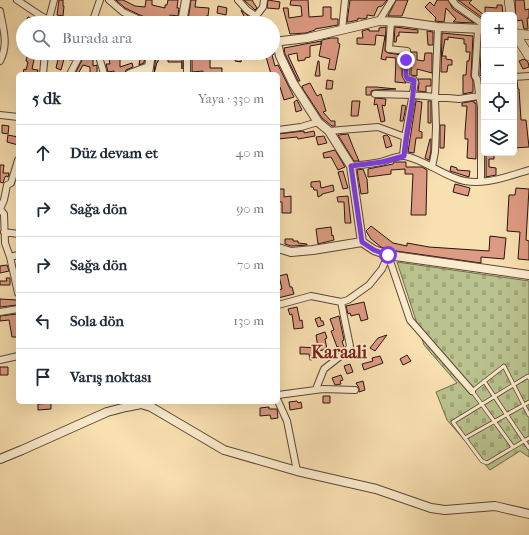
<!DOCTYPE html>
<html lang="tr">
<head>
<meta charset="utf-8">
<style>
	body { margin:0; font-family:"IM FELL French Canon",serif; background:#f6f6f7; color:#1f2937 }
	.controls { position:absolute; right:12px; top:12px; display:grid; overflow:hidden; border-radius:6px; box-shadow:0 4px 16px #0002 }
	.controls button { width:36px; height:36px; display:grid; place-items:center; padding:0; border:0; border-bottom:1px solid #e0e1e3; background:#fff; color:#1f2937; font:20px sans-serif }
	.stop { position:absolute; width:12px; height:12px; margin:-9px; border:3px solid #7c3aed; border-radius:50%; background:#fff }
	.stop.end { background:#7c3aed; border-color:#fff; box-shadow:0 1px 4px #0008 }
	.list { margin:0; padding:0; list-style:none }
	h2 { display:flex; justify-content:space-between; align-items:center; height:52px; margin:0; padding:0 16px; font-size:17px }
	h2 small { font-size:13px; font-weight:400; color:#747a83 }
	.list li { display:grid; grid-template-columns:26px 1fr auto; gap:12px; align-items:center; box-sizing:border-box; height:56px; padding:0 16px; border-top:1px solid #e0e1e3 }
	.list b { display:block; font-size:15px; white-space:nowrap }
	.list em { font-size:13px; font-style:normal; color:#747a83 }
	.icon { flex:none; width:22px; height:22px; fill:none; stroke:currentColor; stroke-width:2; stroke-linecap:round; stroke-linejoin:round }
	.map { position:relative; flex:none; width:529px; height:535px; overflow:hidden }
	.search { position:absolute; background:#fff; box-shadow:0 4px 16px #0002; left:16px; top:16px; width:264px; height:44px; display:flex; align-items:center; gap:10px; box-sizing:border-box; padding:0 14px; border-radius:22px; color:#747a83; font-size:15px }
	.panel { position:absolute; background:#fff; box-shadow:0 4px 16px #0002; left:16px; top:72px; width:264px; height:332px; border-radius:6px }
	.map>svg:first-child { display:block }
</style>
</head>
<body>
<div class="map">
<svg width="529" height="535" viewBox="0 0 529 535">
	<defs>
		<pattern id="cemetery-stones" width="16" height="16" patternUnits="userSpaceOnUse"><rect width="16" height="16" fill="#bac38e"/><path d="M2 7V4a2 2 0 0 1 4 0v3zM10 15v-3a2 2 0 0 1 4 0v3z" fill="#a0a779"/></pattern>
	</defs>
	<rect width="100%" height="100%" fill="#f9e0b1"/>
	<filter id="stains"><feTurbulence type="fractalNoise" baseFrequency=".005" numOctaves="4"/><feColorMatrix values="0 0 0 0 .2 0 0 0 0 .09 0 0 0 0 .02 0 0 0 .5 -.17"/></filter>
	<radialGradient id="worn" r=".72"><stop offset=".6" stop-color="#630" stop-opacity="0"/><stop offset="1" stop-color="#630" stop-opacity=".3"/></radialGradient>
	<path fill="url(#cemetery-stones)" stroke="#706c4e" d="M397,262L529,281V457L520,451L490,470L447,420L436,392L457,383L424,345Z"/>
	<path fill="#de9b83" stroke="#26140e" d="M59,0H63V6H64L63,16L57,15Z
		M116,0H123L135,6L145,7L146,0H152V5L165,8V5H167L168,0H178L177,8H179L178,16L170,15L169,19L160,17L159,23H156L153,19L142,16L125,8Z
		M191,0H196L195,7L209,8L208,16H206V18L194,17V20H188Z
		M244,0H252L257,8L255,10Z
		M268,0L280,2L279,9L267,8Z
		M291,0H308L309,17L323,16V7H331V19H338V25L315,29V30L306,33L290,34L283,8H288L289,18L302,16L301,6L290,5Z
		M350,0H387L382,6L378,7L374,16L367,15V18L362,19L358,18V20L349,22H347Z
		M396,0H408L402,16H388Z
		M437,0H448L453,9L474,23L453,22L456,19L446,8L444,22L435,21L436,18L425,7L430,2L434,6Z
		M458,0H472L469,3L484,15V19Z
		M515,0H524L525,10L529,9V18H527L528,29H524L522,20L516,21Z
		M497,5H502L503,15L485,14V7L497,8Z
		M218,6L227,8L226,15L217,13Z
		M241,10L252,19L253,23H247Z
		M28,17L39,20L44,23H31L26,21Z
		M127,19L130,20V23H116V20Z
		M386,27L385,51L388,53L402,55V76L406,83L395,82L396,58L386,57V60L381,59L385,36L376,35L375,45L357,44V38H363L362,31L369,29V31H379V28Z
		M395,27L418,30V33L399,32V36H397L396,42H394Z
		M427,31L433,32V45H428Z
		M442,33L473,36L471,76L473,81V92L463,94V75H466L467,61H469L470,52H466V44H464V39L448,37V40L445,39L442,56H446V59L452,60V65H448L447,72H441Z
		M482,35H484V76H481L480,75Z
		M331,38H338V43L340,44L335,70L328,69L330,59L319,56L322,40Z
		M321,41V44L310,46V57L305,58V60L298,61L297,53L288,55L300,81H298L285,54L284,48Z
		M411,52H417V60L424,61L425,53H432V73L417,69V76L411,75Z
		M28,53L35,55L32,69L38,70L37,74H23L24,69L26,70L28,62L26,61Z
		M49,53L60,54L74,53L72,60L64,59L61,70L56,68L58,59L49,58Z
		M141,53H145L144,63L139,65Z
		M156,53H182V69V62H168V56L159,57L158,62H157L154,74Z
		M192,53H218L219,57L210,59V68H222V74H203V71L192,72Z
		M236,53H242L241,62L235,61Z
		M255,53H274V54L272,55L275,66L278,65L294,97L284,100L280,87L278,88V74H271L266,57L255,58Z
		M114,55H120V67L132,63L133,67L126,70L125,74H114V71L108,72L106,64H110L109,59H114Z
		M84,56L93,60V66L97,65V74H90V67L83,65L78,74H75Z
		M524,59L528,62L529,67L523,69L519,61Z
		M318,61H319L320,76H315Z
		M418,79H431V86H426V92L418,91L419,83Z
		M327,80L333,81L332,89H326Z
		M514,81H517L518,89H519L521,120H526L529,147L514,148Z
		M310,83L317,96L321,94L326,111L323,112L331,121H335V126H332L322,118L303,89L302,86Z
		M366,87H376L396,89L375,90L371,91V95H366Z
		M375,98L386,99L385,106L382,105L385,121L381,122L377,104L374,105Z
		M297,100L302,110L296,112L294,102Z
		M352,101H360L358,116H351Z
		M416,101L422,102L419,131L422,132V138H416L414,153L408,152Z
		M428,101H431V123H428Z
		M474,101V103H476V159L467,158L468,139H465V132L467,106H462V103Z
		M402,105L406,106L403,121H400Z
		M2,125L9,126L8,134L2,133Z
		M440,125H445L444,148H440Z
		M304,131V133L314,131L315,136L298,139L297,137L278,139V134Z
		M348,134L353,147L359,161H354L338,135Z
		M8,135L18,137V145L7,142Z
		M387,135L389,137L392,146L386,148L383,136Z
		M324,136L327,143L318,145L316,137Z
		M430,139H431V151L429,160L425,158Z
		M335,150L345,167L338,170L331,157L324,158L323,153Z
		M486,153H494V159H489V167L496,168V175L486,177Z
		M394,162H406V167H422L427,170L426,215H411L413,174H405V169L391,170V174L368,177V169L393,164Z
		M0,165H4L3,173H9L8,177L6,176L5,177L3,183L0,182Z
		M451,166L457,168V170L470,171L469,177L450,171Z
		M363,169L367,179L368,193L361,194L357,170Z
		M343,171L348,188L343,189L338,172Z
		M320,181L321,188L333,185L334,191L322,194V195L318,197L317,190H314L313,187H311V182Z
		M455,184L470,188L468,196L453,192Z
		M516,188L529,189L526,240L529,241V260L518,259L520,232L507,231L509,195H515Z
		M278,189H284V197L291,196V213H282V202H278Z
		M348,196L351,223H345L344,202H338L337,197Z
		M371,226L393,243L407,246V243L429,247L489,251L490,236L506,238L504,259L481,257V263L389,250L381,247L371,239L366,231Z
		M331,227L332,236L333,235L334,240L318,244L316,229Z
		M285,239H293V241H298V243L307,244V245L291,246L285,244Z
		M7,265L9,271L0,273V266Z
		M287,274L290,287H292L294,294L278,298V290L282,289L279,276Z
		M6,278H10V285H0V281H7Z
		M0,299L17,300V305L0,307Z
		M364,302L368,319L361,321L359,314L351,316L350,313L348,314L346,306Z
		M297,307L300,321L302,320L303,328L294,329L292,314L290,315L288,309Z
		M17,314L18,337H12L9,320L0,321V316Z
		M339,316L344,340L342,341L344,347L340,351L339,347H337L331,331L334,330L330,319Z
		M320,317L321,321H323L324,325L318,327L315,319Z
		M325,332L327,338L325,339L327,349L319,351L318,349L320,358L310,360L309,354H300V347L318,348L316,335Z
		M387,335L375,351L370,348L378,338Z
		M407,355L411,361L403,365L400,359Z
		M380,356L383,363L364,370L362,364L373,361L372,358Z
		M350,364L353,372L347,374L344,366Z
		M0,367H8V375H0Z
		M341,375L343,380L340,381L341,384L335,385L332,378Z
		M363,381L365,390L359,392V388L356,383Z
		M323,396H330V403H323Z
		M297,401L298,403L301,402L302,408L290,410L289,402Z
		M51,403V409L38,410V404Z
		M269,407V409H277L278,418L271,419L270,415L260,416V408Z"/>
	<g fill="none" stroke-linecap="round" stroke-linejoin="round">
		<g stroke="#5b4737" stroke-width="4.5">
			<path id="service" d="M529,378L528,376L453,422L482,461L487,463L529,438
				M484,381L529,448
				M465,438L529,402
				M513,447L472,391L504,366L529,415"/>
		</g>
		<g stroke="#5b4737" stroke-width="8">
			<path id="minor" d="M17,0L41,16L49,20
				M109,0L123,12L140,20L152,23
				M238,0L247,10L256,16L258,23
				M452,0L456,5L484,25
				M0,11C3,29 9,44 0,61
				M256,16L263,7L264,0
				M379,21L392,0
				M391,21L389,49L407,51L406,76L408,79L414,80L415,82L405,137L403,155
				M48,23L54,0
				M92,23L100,0
				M478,29L475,76L477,79L481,107V181
				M342,30L345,0
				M98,53L104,74
				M187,53V74
				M43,74L45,53
				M70,74L81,53
				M514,77L529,76
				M375,94L413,95L459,99L479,96
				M0,115L18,117
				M278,130L301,127L318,122
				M329,131L378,127L405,137
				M351,166C361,165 371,164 381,162C388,160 398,155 405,156C421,159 439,172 455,178C478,188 506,177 529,170
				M432,167L435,152L436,127L435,97L438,27
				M0,209L4,214L5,243L10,257L18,293
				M0,209L4,200L7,185L11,183L18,160
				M4,232L18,234
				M388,255L410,320L472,391
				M10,257L18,255
				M278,305L311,296L341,302L348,300L369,285L382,269L388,255
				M0,312L18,309
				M0,360L18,356
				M316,389L324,369L347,351L350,346L341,302
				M278,395L323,389L355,390
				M278,401L287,421L297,471"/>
		</g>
		<g stroke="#5b4737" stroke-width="10">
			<path id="tertiary" d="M182,23L186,0
				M273,42L307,38L379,21L403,22L438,27L484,29
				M277,42L280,56L293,83L318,122L329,131L351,166L362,242
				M130,74L149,67
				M148,74L151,53
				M278,248L291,252L313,250L362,242L374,250L388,255L529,275
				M0,459L22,450L107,412L126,407L141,404L151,407L224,450L297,471L376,489L431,508L445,510L495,506L529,514"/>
		</g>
		<g stroke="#26140e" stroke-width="10">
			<path id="secondary" d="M509,0L511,15
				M514,32L529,56
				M514,34L529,35"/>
		</g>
		<use href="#service" stroke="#fbebcc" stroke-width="3"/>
		<use href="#minor" stroke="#fbebcc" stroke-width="6"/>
		<use href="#tertiary" stroke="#fbebcc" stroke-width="8"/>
		<use href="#secondary" stroke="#fbebcc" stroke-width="9"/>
	</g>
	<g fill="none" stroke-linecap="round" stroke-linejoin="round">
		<path stroke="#7c3aed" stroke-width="5" d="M388,255L374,250L362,242L351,166L382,162L404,156C406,131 413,107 414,82V80L408,79L406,76V60"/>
	</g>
	<g text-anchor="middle" stroke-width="3.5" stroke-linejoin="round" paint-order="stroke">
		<g font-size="18" font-weight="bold" fill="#7a1f14" stroke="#fbebcc">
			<text x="339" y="358">Karaali</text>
		</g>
	</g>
	<rect width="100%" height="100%" filter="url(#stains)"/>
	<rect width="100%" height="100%" fill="url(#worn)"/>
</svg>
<div class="controls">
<button>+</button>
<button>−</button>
<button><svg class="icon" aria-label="locate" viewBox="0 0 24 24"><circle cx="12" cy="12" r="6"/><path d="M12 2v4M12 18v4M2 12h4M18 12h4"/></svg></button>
<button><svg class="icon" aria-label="layers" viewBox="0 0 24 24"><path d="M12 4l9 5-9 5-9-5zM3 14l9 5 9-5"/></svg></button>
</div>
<div class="stop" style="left:388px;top:255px"></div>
<div class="stop end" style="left:406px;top:60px"></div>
<div class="search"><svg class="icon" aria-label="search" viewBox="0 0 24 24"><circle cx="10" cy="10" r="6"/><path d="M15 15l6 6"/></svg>Burada ara</div>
<section class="panel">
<h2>5 dk<small>Yaya · 330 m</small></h2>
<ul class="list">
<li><svg class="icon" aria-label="ahead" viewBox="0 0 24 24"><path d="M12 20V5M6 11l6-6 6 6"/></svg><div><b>Düz devam et</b></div><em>40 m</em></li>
<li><svg class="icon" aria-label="right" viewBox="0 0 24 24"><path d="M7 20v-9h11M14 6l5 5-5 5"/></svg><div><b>Sağa dön</b></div><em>90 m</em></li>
<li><svg class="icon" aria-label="right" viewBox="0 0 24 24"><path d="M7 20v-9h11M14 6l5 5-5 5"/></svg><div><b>Sağa dön</b></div><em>70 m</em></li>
<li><svg class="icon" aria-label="left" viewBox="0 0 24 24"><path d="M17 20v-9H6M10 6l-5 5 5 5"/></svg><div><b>Sola dön</b></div><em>130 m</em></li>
<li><svg class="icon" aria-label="arrive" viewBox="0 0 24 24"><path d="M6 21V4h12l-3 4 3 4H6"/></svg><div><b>Varış noktası</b></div></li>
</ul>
</section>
</div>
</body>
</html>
